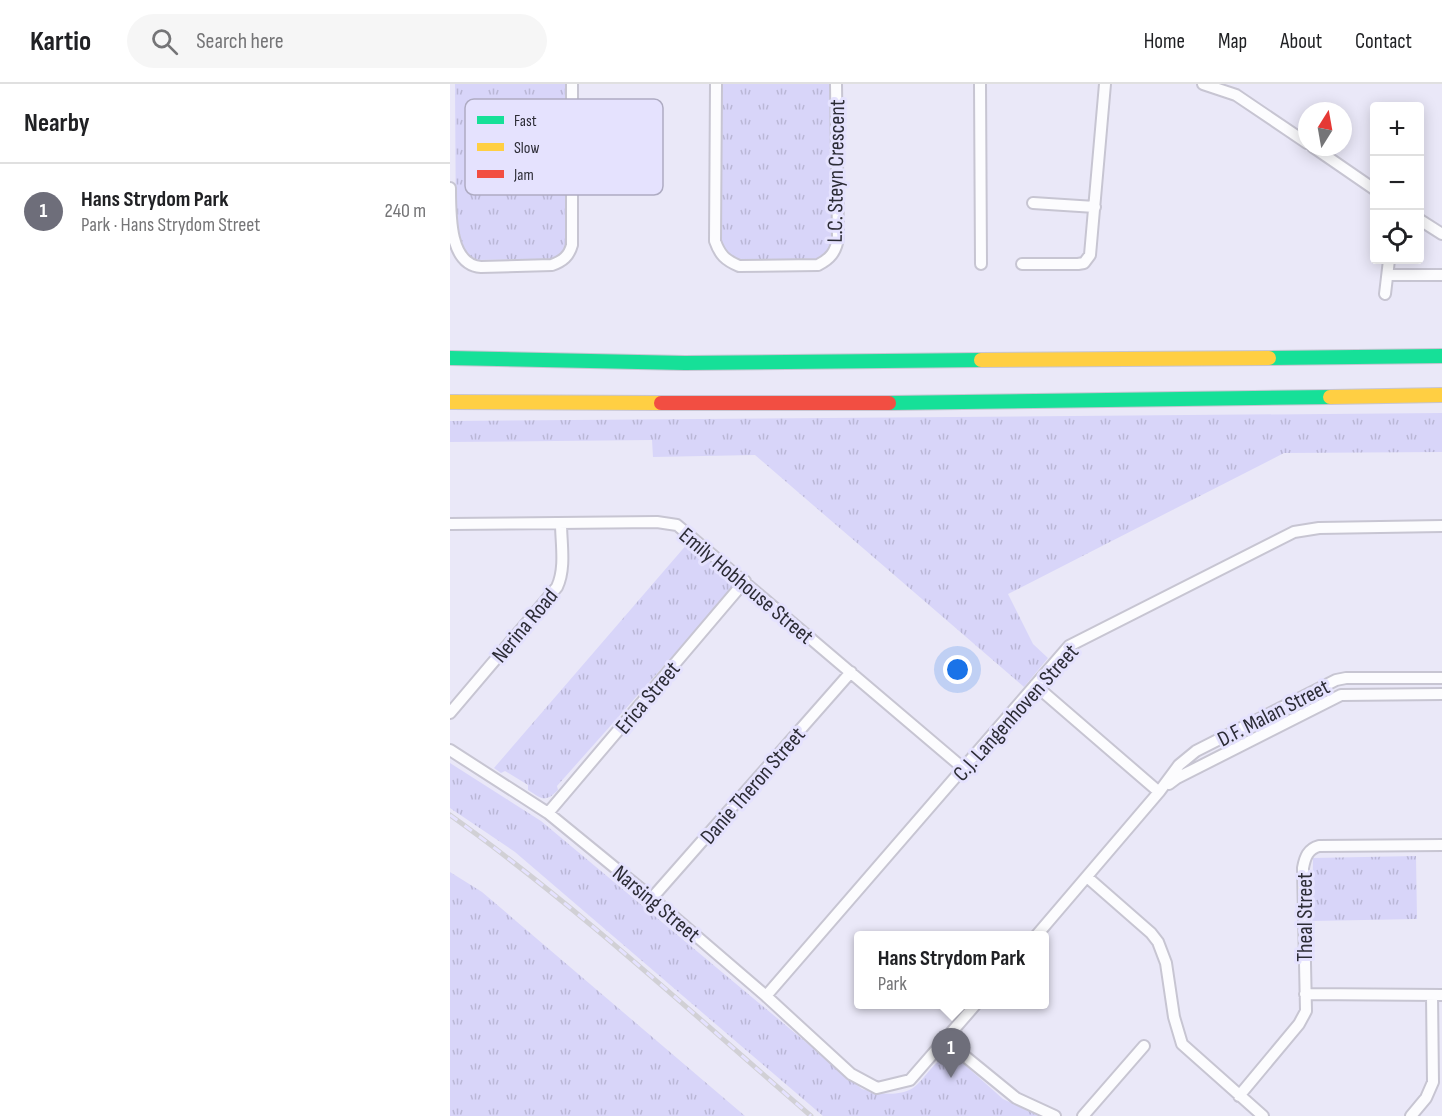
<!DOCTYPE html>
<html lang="en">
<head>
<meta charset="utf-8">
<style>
	body { margin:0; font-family:"Sofia Sans Condensed",sans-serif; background:#f6f6f6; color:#202124 }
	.controls { position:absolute; right:18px; top:18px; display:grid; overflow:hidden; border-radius:6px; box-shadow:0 3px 15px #0003 }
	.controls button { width:54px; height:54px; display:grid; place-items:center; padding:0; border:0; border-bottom:2px solid #e0e0e0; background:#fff; color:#202124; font:30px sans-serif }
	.compass { position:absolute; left:848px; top:18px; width:54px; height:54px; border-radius:50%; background:#fff; box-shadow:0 3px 15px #0003; rotate:11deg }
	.you { position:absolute; left:508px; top:586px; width:21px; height:21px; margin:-15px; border:4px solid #fff; border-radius:50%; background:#1a73e8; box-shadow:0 0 0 9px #1a73e833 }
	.badge { display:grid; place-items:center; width:39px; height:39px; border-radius:50%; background:#6e6e7a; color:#fff; font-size:20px; font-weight:700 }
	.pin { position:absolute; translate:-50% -50px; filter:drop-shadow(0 2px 3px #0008) }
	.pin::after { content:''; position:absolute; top:32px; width:21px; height:18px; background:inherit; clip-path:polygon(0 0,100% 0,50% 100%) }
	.popup { position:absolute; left:404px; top:847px; width:195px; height:78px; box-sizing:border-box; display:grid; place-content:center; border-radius:6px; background:#fff; filter:drop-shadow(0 2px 4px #0005); font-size:20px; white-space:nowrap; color:#757577 }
	.popup b { font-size:22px; color:#202124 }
	.popup::after { content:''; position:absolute; left:50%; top:100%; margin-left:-12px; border:12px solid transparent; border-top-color:#fff }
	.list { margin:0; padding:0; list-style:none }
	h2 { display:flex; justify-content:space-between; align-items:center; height:78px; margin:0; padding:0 24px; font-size:26px }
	h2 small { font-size:20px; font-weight:400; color:#757577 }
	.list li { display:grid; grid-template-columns:39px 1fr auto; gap:18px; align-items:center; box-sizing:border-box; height:96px; padding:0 24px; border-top:2px solid #e0e0e0 }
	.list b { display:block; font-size:22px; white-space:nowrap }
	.list p { margin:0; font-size:20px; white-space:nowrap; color:#757577 }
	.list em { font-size:20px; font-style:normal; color:#757577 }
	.icon { flex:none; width:33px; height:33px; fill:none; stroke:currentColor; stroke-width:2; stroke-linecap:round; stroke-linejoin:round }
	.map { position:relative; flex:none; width:992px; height:1032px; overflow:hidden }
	header { display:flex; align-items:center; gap:36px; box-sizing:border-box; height:84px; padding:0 30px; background:#fff; border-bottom:2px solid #e0e0e0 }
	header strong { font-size:28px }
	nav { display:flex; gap:33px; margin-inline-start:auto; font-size:21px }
	.search { width:420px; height:54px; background:#f6f6f6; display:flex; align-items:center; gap:15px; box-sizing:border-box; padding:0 21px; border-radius:33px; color:#757577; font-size:22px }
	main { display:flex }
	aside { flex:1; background:#fff }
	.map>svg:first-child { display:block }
</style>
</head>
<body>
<header>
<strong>Kartio</strong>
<div class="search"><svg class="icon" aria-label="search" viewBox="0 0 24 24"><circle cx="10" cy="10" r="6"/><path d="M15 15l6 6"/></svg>Search here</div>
<nav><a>Home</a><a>Map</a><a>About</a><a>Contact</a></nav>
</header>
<main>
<aside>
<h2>Nearby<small></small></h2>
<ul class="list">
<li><span class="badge">1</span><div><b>Hans Strydom Park</b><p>Park · Hans Strydom Street</p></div><em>240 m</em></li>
</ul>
</aside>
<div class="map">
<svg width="992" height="1032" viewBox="0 0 992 1032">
	<defs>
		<pattern id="grass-tufts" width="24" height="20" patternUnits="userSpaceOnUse" patternTransform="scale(1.5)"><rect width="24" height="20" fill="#d8d5f9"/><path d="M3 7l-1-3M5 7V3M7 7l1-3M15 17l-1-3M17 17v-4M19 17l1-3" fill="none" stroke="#bab7d6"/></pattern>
	</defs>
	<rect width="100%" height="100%" fill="#eae8f8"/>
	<path fill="url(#grass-tufts)" d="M5,0H116L117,156L112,169L104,175L22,176L6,158Z
		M271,0H382V155C380,167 373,174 361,176L287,175L277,169L272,161Z
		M992,329V368L834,369L558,510L583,560L598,574L574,603L305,371L203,373L202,356L0,358V337Z
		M238,459L269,486L273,485C280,491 284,495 282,505L107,702L108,706C95,719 92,715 78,706V701L55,687L51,689L44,684Z
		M0,679L91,737L412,1005C427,1010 448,1013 463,1004C477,995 488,966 507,974L553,1015L589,1032H373L65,768L0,724Z
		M966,772L967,835L862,837L863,774Z
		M0,788L32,808L295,1032H0Z"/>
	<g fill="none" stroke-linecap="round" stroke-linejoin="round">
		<g stroke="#c7c5d2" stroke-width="14">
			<path id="street" d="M266,0L265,157C270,171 275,176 289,182L368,181C380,175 386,168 388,154L386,0
				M530,0L531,180
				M753,0L786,11L857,59
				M863,63L924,105
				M0,104C0,134 0,181 31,183L102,181C113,177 119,172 122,161V0
				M583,119L645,123
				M970,136L992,150
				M572,180H628L634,179L640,171L655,0
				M938,191H992
				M935,210L939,176
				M0,440L207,438L227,441L513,684
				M585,601L709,708
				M0,629L107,503C116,484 111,459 111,439
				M0,666L98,729L202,814L316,912L401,990L427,1004L460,996L526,920
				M719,700L727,694L891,611L992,610
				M98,729L295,497
				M637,793L701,849L708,858L716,879L724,933L732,960L813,1032
				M202,814L401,588
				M586,852L709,708L729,681L746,667L886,596L896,594H992
				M855,910L992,911
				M316,912L619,562L844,448L869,444L992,442
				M495,956L566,1014L605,1032
				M789,1012L849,940L856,927L853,784C855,773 858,765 869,762L992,761
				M633,1032L694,962
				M961,1032L976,1014L983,998L982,911"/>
		</g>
		<g stroke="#c7c5d2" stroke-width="16">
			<path id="fast" d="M0,274L235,279L531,276
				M819,274L992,272
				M439,319L880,313"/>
		</g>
		<g stroke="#c7c5d2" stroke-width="16">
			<path id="slow" d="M531,276L819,274
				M880,313L992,311
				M0,318L211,319"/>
		</g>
		<g stroke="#c7c5d2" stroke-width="16">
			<path id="jam" d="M211,319H439"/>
		</g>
		<use href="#street" stroke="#fcfcfe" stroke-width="10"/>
		<use href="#fast" stroke="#16e098" stroke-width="14"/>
		<use href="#slow" stroke="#ffcf43" stroke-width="14"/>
		<use href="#jam" stroke="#f24e42" stroke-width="14"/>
		<g stroke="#d1d0d5" stroke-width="5">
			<path id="rail" d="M0,731C127,822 243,930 361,1032"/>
		</g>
		<use href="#rail" stroke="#e5e2fe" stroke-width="3" stroke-dasharray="9" stroke-linecap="butt"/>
	</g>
	<g text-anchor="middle" stroke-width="6" stroke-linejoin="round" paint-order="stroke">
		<g font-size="22" fill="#2c2c36" stroke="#e5e2fe">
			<text transform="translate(385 87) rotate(-89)" y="8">L.C. Steyn Crescent</text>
			<text transform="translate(297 501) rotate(40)" y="8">Emily Hobhouse Street</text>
			<text transform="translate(74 541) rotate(-50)" y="8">Nerina Road</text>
			<text transform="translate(197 613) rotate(-50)" y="8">Erica Street</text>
			<text transform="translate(565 628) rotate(-48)" y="8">C.J. Langenhoven Street</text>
			<text transform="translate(823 628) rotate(-27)" y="8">D.F. Malan Street</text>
			<text transform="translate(302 701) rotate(-49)" y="8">Danie Theron Street</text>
			<text transform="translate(207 819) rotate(40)" y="8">Narsing Street</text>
			<text transform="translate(854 833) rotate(-90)" y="8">Theal Street</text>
		</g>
	</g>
	<rect x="15" y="15" width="198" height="96" rx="9" fill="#e5e2fe" stroke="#aeabc2" stroke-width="1.5"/>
	<rect x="27" y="32" width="27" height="8" fill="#16e098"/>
	<rect x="27" y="59" width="27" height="8" fill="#ffcf43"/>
	<rect x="27" y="86" width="27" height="8" fill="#f24e42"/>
	<g font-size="16" fill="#2c2c36">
		<text x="64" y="42">Fast</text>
		<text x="64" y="69">Slow</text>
		<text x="64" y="96">Jam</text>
	</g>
</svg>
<div class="controls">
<button>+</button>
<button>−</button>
<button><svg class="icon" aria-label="locate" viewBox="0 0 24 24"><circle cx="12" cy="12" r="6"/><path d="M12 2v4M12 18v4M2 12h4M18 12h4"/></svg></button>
</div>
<svg class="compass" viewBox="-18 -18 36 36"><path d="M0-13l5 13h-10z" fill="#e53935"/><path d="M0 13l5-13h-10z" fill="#757577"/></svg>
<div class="you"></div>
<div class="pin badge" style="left:501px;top:994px">1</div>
<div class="popup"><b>Hans Strydom Park</b>Park</div>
</div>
</main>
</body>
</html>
